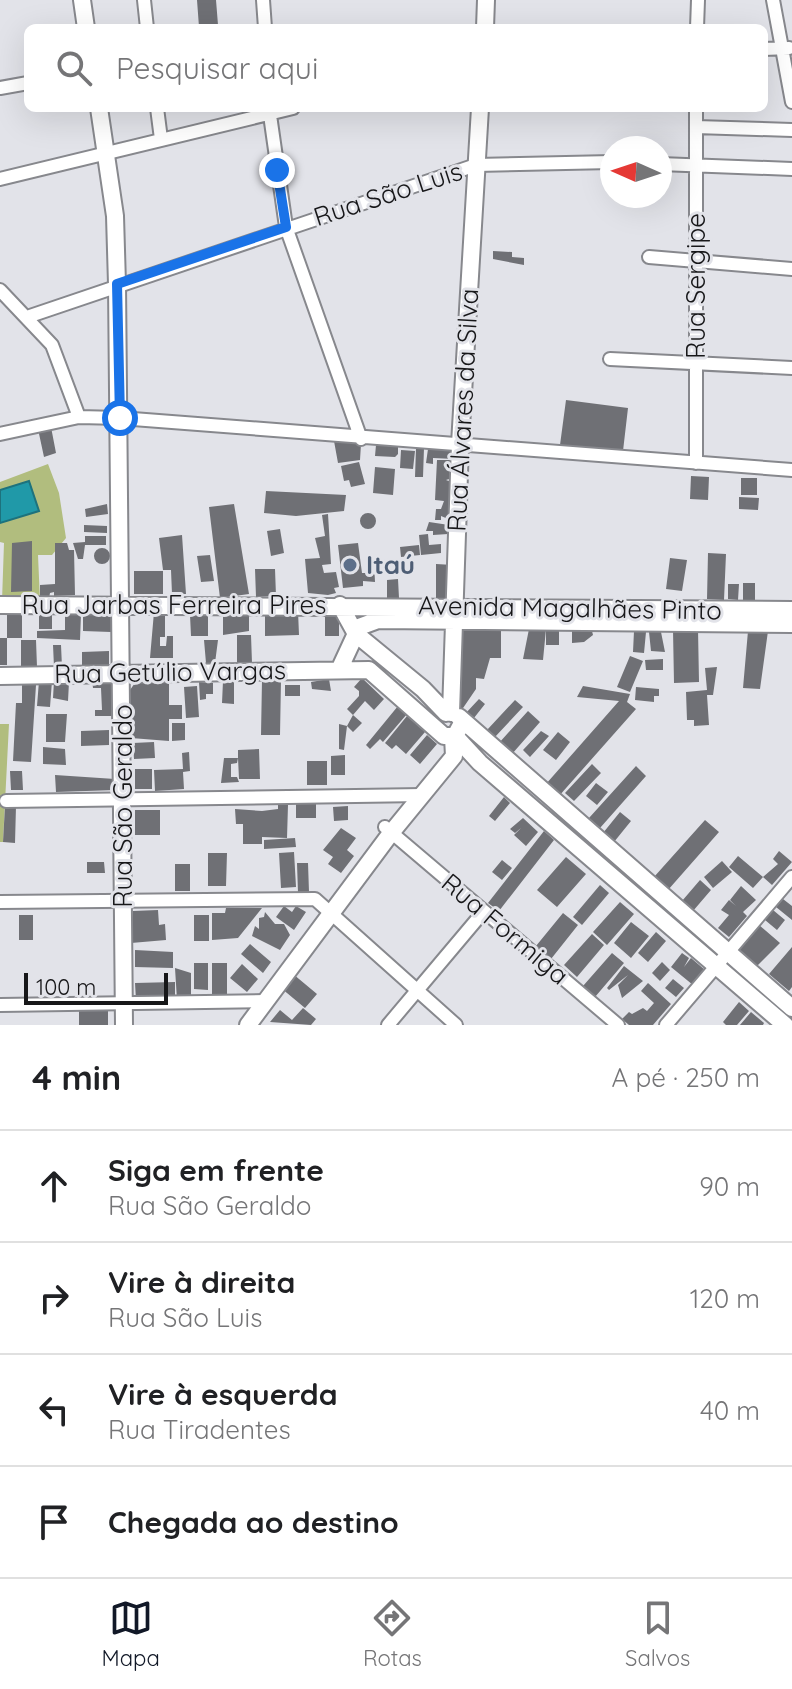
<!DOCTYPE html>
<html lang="pt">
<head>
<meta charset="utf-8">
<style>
	body { margin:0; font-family:Quicksand,sans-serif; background:#f2f2f2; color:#202124 }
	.compass { position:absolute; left:600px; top:136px; width:72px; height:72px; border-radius:50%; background:#fff; box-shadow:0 8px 32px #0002; rotate:273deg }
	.scale { position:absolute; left:24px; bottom:20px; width:144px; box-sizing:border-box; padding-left:8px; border:4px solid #171719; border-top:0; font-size:22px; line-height:28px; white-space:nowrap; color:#171719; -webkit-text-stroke:6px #e2e3e9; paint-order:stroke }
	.stop { position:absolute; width:24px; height:24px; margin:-18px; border:6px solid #1a73e8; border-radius:50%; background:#fff }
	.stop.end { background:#1a73e8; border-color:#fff; box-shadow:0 2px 8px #0008 }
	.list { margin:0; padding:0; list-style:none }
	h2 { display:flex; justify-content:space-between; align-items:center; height:104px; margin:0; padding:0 32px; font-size:34px }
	h2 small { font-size:26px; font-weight:400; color:#757577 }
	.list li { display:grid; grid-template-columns:52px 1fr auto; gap:24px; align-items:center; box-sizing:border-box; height:112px; padding:0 32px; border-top:2px solid #e0e0e0 }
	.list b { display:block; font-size:30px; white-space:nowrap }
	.list p { margin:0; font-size:26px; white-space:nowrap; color:#757577 }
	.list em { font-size:26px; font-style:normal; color:#757577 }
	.icon { flex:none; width:44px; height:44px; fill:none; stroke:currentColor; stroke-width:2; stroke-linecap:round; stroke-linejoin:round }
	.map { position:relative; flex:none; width:792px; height:1025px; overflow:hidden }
	.search { position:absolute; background:#fff; box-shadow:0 8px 32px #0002; left:24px; right:24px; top:24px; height:88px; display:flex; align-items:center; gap:20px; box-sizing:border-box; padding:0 28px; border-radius:12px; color:#757577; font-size:30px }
	.sheet { height:552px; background:#fff }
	nav { display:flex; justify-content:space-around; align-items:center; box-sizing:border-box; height:112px; border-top:2px solid #e0e0e0; background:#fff; font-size:22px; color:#757577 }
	nav a { display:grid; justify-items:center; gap:4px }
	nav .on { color:#111827 }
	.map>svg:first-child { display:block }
</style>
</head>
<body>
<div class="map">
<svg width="792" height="1025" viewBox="0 0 792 1025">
	<rect width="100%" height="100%" fill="#e2e3e9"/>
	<path fill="#b1bd7e" d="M48,464L59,493L66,538L52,555H38L40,601H2L4,543L0,542V482Z
		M0,724H9L3,842H0Z"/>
	<path fill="#2099a8" stroke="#1d727d" stroke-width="2" d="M29,481L39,511L0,523V490Z"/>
	<path fill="#6f7075" d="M197,0H216L218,25L199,27Z
		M493,251L512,252V257L524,258V265L493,259Z
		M566,400L628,408L623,451L560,445Z
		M51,427L56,453L44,457L38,429Z
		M334,441L361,444L360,460L338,463Z
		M376,445L398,447V454L395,457L375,456Z
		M416,448H424L423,477H415Z
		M428,449H454V459L433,458V464L426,463Z
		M401,450L415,451L413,469L400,468Z
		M437,460H455V477L446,480L454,483L453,521L441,516V520H435L436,509H441L444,501L435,500Z
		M359,462L365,484L351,487L349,480L344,481L341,466Z
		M375,467L395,469L393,495L373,493Z
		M691,476L709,477L708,500L690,499Z
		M741,478H757V495H741Z
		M266,491L346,495L344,511L296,516L264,513Z
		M739,497L759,498L758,510L739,509Z
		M107,504L108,514L86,517L85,509Z
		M234,504L249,594L220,598L209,507Z
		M360 521a8 8 0 1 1 16 0a8 8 0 1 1-16 0Z
		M328,514L331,564L322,565L324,573L336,572L339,587L334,588L336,593L328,595L308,593L305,559L320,558L315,538L325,536L322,515Z
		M429,522L449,525L448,534L433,535V531H426Z
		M84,525L107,526V533L84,532Z
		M280,529L284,553L271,556L267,531Z
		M428,534L429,545L441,544V553L421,555L419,535Z
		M182,535L186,594H172L171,570H163L159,538Z
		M85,536H106V545H85L83,559H78L73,543L85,542Z
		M32,541V591L11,592L12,543Z
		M55,543H67L69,550H74L75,595L54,596V592L50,593L49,598L40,597V585L55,584Z
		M358,543L362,573H368L367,562H374L375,582L363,581V586L343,588L338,545Z
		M419,545L420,555L401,557L400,547Z
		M94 556a8 8 0 1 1 16 0a8 8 0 1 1-16 0Z
		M708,553L726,554L724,600L707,599Z
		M210,555L214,581L201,582L197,556Z
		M670,558L687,560L682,591L666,589Z
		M436,564L453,565L451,598H436Z
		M255,569H275L276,596L256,597Z
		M134,571H163V594H134Z
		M398,579L399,598L387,599V580Z
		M743,583H755V601L743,600Z
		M728,584H739L738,600L728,599Z
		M265,611H298L299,635L265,636Z
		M7,612H22V638H7Z
		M83,612H111V632L83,631Z
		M154,612H165V637H160V646H166L167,636H173V658H150Z
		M65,613L81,614L80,640L37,638V631L65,630Z
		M223,613L249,616V631L223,635Z
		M52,614V629H39V615Z
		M190,615H208V636H191Z
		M325,616H339V636H325Z
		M459,629H501V658H490L484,679L476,678V689L461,711L465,714L479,699L485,704L470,723L457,712Z
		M529,629H546L543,660L523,659Z
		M698,629L699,682L674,683L673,630Z
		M546,630H559V645H546Z
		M572,631H592L593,635L584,642L572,643Z
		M634,631L646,632L644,653L633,652Z
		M748,631H768L760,689L743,688Z
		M649,632H661L665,652L651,651Z
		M237,635H251L252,663H237Z
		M0,638H7V665H0Z
		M21,640H36L37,667L21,668Z
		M204,640H218L215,663H206Z
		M53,645H61L62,667H54Z
		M109,651V665L82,666V652Z
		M630,656L643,661L630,692L617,687Z
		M663,659V670H646L645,660Z
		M717,667L713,695H707L709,725L694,726V720H687L686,692L707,690L705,668Z
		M362,678L384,699L374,710L365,701L353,715L347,709L359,696V691L354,687Z
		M114,679L116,716H95V710H102L101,688H93L92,680Z
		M152,679V682H169V705H182V719H169V741L131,738L130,690L137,680Z
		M329,679L331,691L312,689L311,682Z
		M262,680H281L280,735H261Z
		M39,681H52L50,707L37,706Z
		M54,681L69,682L68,701L53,698Z
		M223,681H234V704L222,703Z
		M199,682L213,683V694H206V699L200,700Z
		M22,684L36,685L31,762L13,761L16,703H22Z
		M285,685H300V696H285Z
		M197,686L199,717L186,718L184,687Z
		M583,686L630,694L627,702L636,709L559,796L546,784L619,701L577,697Z
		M636,687L659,689V696H654V702L635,700Z
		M515,700L523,707L494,738L487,730Z
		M398,706L407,714L383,742L380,739L370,749L366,745Z
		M528,711L540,722L512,754L499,743Z
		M46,714H67L65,742H46Z
		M353,715L362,723L353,732L347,726L344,750L339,749V724L347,726Z
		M407,716L425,732L406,754L396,745L392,749L385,743Z
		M172,723H185V740L172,741Z
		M109,730V745L81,746V731Z
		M541,731L549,736L530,757L523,750Z
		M558,732L570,742L556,760L543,750Z
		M427,735L437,744L420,764L410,755Z
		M154,742L155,758L134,759L133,743Z
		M43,747L65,749L66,765L43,764Z
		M259,749L260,779H239L238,758L237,763L231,764V777H237L239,782L221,783L224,758H238V750Z
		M189,752L190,771L183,772L184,789L155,791L154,770L183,769L182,753Z
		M345,755V775H331V756Z
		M307,761H327V785H307Z
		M592,764L601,773L574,801L565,793Z
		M636,766L646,776L600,828L589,818Z
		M135,769H152V789H135Z
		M10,771H22L23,790H11Z
		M55,775L115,779L116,790L56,792Z
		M596,783L608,792L597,805L586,796Z
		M504,797L510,803L495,821L489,816Z
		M296,804H316V818H296Z
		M278,805H288L287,838L262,837V844H243V824H236L235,809L262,811L278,809Z
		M5,806H16L15,843L3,842Z
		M348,806V820L334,821L333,807Z
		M135,810H160V835H135Z
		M620,812L631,821L614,842L603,833Z
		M523,818L538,832L526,846L514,835L521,828L515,833L510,829Z
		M705,820L719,832L668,890L654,877Z
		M341,828L356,838L347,850L354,856L341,873L328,864L333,857L323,850Z
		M544,831L554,840L499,911L488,903Z
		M295,838L296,847L264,849V840Z
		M779,851L792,862L772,885L763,877L778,864L773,859Z
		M294,852L296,887L281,888L279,853Z
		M208,853H227L226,886H208Z
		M738,856L763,877L753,888L729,867Z
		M566,857L586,874L557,907L537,890Z
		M502,860L512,868L502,880L492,872Z
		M722,861L732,872L713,888L704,877Z
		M87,862H104L105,873H87Z
		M297,863H308L309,892L298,893Z
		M175,864H190V891H175Z
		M700,880L711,890L693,911L682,901Z
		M600,885L609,893L582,925L573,917Z
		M741,886L756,900L743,912L747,916L729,937L718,928L729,915L721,910L729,900L736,906L730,900Z
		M783,899L792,906V920L776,907Z
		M620,902L634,914L607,945L593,932Z
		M284,906L292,912L296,906L306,912L294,930L276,917Z
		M226,908H262L238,938L212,940V913H225Z
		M158,910L159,925L165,924L166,940L131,943L133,911Z
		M773,910L785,920L777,930L765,920Z
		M265,912L275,924H284L290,935L280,950L252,936L255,926L259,929V918L264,917Z
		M563,913L578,925L551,959L536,946Z
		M19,915H33V940H19Z
		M194,915H209V941H194Z
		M631,922L649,936L631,958L614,943Z
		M759,925L780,943L756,967L740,954V947Z
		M656,932L666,941L648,962L638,953Z
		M592,934L604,945L577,977L564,965Z
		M250,944L271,962L263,973L241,954Z
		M792,947V987L789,991L769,974Z
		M135,950L173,952V968L135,967Z
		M612,953L624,963L595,997L583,986Z
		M682,953L689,958L684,967L691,958L705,970L693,985L671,967Z
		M662,962L670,970L660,981L652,973Z
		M194,963H208V990L194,989Z
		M212,963H227V994H212Z
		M242,964L258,979L247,992L230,978Z
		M624,966L643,981L622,998L618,985L628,975L609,990L607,988Z
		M175,968L191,973V999L177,1000Z
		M293,974L317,994L305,1008L281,988Z
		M673,979L684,988L676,997L665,988Z
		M175,982V999L136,1000L135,983Z
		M648,983L671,1004L653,1025H629L622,1019L629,1012L632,1014L643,1008L647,1011L654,1003L641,991Z
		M739,1002L749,1011L737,1025H726L723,1022Z
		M303,1008L316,1019L311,1025L270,1022L280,1010L292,1020Z
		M79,1010H108V1025H79Z
		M751,1012L764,1023L763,1025H740Z"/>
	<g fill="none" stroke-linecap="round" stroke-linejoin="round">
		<g stroke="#87888d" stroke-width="16">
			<path id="street" d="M144,0L147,28
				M263,0L265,28
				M773,0L792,102
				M697,28L698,0
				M764,49L789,48
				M0,88L28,83
				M157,108L161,139
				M269,108L286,227L361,439
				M696,127L792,130
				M660,164L792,169
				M0,179L293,108
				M649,257L792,269
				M0,290L52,345L79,417
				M27,317L476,165L612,162
				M610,359L792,368
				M0,434L79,417L120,418L792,470
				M696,463V108
				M6,801L423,795
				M385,827L618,1025
				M0,902L315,899L456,1025
				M0,1005L266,1001
				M388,1025L484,911
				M666,1025L792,877"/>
		</g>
		<g stroke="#87888d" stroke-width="20">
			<path id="secondary" d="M82,0L86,28
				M485,28L486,0
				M99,108L115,216L117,284L124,1025
				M0,605L792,610
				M340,605L356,634L423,689L446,713
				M340,668L359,627L378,620L792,624
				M0,676L369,670L444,736H455L462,723
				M451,713L460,444L480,108
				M459,717L792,1008
				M455,736L480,763L785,1025
				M248,1025L391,833L454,756L453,737"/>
		</g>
		<use href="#street" stroke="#fff" stroke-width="12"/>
		<use href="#secondary" stroke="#fff" stroke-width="16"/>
	</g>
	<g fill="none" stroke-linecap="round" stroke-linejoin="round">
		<path stroke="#1a73e8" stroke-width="10" d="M120,418L117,284L286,227L277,170"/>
	</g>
	<circle fill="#5c6f8a" stroke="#e2e3e9" stroke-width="3" cx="350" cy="565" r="8"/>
	<g text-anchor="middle" stroke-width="6" stroke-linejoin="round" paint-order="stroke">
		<g font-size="26" fill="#171719" stroke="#e2e3e9">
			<text transform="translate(388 194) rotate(-18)" y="9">Rua São Luis</text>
			<text transform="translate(696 286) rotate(-90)" y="9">Rua Sergipe</text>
			<text transform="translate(463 410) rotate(-87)" y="9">Rua Álvares da Silva</text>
			<text x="174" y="614">Rua Jarbas Ferreira Pires</text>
			<text transform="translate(570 608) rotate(1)" y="9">Avenida Magalhães Pinto</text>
			<text transform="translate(170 672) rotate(-1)" y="9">Rua Getúlio Vargas</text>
			<text transform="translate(123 806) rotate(-90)" y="9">Rua São Geraldo</text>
			<text transform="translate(505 929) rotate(40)" y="9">Rua Formiga</text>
		</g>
		<g font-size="26" font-weight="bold" fill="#4e5e75" stroke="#e2e3e9" text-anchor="start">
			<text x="366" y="574">Itaú</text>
		</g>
	</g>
</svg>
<svg class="compass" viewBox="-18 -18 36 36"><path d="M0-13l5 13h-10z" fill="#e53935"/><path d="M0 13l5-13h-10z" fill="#757577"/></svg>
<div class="scale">100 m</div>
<div class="stop" style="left:120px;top:418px"></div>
<div class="stop end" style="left:277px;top:170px"></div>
<div class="search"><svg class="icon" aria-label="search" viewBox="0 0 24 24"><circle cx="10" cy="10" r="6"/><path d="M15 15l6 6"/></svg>Pesquisar aqui</div>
</div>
<section class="sheet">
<h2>4 min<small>A pé · 250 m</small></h2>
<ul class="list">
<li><svg class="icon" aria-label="ahead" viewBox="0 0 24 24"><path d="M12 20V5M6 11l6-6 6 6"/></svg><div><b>Siga em frente</b><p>Rua São Geraldo</p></div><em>90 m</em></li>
<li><svg class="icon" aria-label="right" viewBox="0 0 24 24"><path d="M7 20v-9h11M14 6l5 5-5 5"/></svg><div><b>Vire à direita</b><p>Rua São Luis</p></div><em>120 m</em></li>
<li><svg class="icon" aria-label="left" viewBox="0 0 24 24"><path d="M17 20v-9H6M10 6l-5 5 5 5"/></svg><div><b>Vire à esquerda</b><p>Rua Tiradentes</p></div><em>40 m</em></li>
<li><svg class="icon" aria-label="arrive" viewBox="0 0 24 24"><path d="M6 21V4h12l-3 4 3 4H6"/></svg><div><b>Chegada ao destino</b></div></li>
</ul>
</section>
<nav>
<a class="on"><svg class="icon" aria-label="map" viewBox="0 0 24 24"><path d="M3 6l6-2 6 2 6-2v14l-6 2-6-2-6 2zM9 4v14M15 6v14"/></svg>Mapa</a>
<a><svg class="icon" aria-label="directions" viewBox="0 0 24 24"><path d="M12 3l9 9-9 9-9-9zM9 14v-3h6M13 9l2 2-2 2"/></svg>Rotas</a>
<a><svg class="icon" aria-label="saved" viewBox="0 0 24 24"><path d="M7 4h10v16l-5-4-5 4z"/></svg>Salvos</a>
</nav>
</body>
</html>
